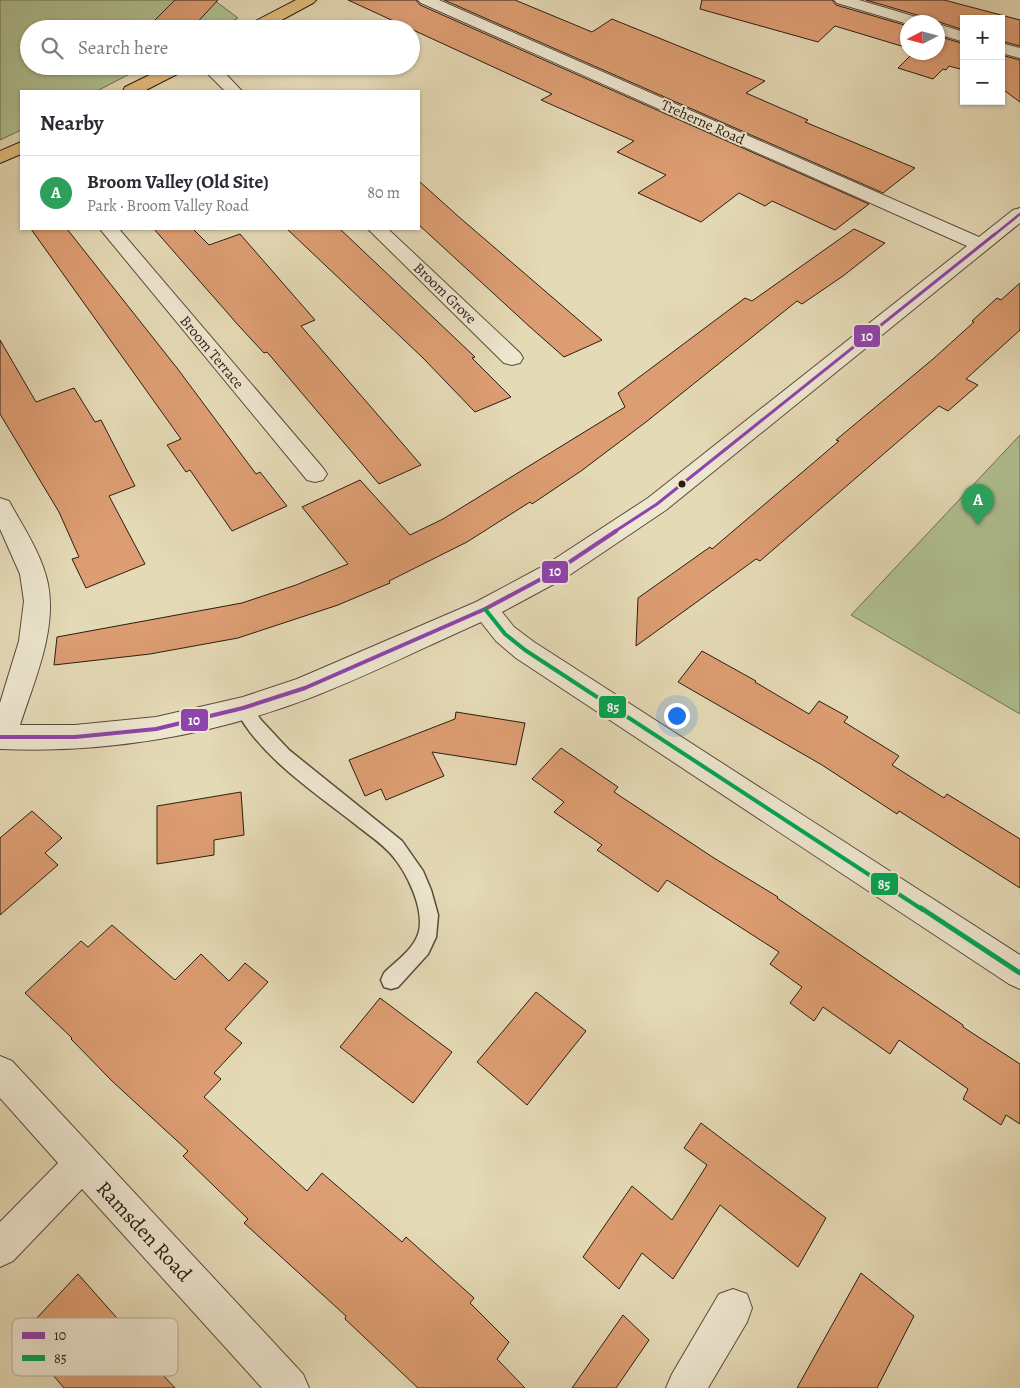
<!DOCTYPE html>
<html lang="en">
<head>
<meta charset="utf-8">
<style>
	body { margin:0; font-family:Alegreya,serif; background:#f7f7f7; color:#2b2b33 }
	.controls { position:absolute; right:15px; top:15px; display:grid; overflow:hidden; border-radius:0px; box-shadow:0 1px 4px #0004 }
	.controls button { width:45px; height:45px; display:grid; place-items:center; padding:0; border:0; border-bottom:1px solid #e1e1e2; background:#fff; color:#2b2b33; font:25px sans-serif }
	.compass { position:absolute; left:900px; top:15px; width:45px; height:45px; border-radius:50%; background:#fff; box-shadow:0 1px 4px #0004; rotate:264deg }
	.you { position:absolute; left:676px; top:715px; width:18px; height:18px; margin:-12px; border:4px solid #fff; border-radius:50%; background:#1a73e8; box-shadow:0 0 0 8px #1a73e833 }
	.badge { display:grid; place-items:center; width:32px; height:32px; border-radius:50%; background:#0b8043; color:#fff; font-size:16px; font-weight:700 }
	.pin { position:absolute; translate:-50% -41px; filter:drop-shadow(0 1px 2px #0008) }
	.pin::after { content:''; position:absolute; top:26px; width:18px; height:15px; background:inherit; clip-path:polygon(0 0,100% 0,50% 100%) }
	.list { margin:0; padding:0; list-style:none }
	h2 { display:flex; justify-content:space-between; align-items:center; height:65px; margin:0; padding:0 20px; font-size:21px }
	h2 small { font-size:16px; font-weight:400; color:#7c7c81 }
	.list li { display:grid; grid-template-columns:32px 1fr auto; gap:15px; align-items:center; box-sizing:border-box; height:75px; padding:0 20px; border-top:1px solid #e1e1e2 }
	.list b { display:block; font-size:19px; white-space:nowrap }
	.list p { margin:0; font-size:16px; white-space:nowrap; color:#7c7c81 }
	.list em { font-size:16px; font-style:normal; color:#7c7c81 }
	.icon { flex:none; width:28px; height:28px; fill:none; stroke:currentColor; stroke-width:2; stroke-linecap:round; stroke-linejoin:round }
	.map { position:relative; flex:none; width:1020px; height:1388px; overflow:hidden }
	.search { position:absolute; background:#fff; box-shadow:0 1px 4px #0004; left:20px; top:20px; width:400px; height:55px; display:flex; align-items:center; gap:12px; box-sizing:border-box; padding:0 18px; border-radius:28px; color:#7c7c81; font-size:19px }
	.panel { position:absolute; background:#fff; box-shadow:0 1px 4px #0004; left:20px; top:90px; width:400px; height:140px; border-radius:0px }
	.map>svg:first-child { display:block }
</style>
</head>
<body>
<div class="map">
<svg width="1020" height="1388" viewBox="0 0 1020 1388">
	<rect width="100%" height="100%" fill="#e5dab6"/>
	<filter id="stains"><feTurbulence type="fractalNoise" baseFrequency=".004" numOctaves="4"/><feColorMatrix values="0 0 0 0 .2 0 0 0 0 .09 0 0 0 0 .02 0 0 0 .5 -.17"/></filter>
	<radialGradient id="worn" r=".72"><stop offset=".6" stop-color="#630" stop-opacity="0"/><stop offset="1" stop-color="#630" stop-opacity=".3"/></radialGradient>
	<path fill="#b0c192" stroke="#6d6f52" d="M0,0H214L238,18L217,29H29V66H145L97,91H21V130L0,140Z
		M1020,435V714L851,615Z"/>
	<path fill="#dd9d72" stroke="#2a1d11" d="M175,0H218L191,29H146Z
		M348,0H416L420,5L869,204L835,230L772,201L765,206L739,193L701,222L638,193L666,175L617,152L634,141L541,100L552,94Z
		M444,0H515L592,32L612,19L765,81L746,93L808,120L805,122L915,168L883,193Z
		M702,0H832L836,5L908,26V48L835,26L818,42L700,9Z
		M866,0H944L1020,20V46L1001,41V19H964V30L939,22H927L924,17Z
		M938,36L964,44V70L949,66L946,70L943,69L933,79L898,68L914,52H938Z
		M1001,55L1020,60V102L1001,88Z
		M419,181L459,217L602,340L564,357L530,327L419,225Z
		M31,229H67L177,368L256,474L260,472L287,506L232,531L190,470L186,472L167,445L181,439Z
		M154,229H193L209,245L240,234L315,320L301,326L421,465L379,484L267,352L264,353L239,326Z
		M287,229H340L475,357L472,358L511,397L475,412L423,358Z
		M854,229L885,243L843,276L802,304L797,301L646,422L581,471L532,504L530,502L467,542L389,581L390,583L338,605L238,638L150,654L54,665L57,637L242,603L296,585L348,564L302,507L360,480L410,535L443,519L625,407L618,393L745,298L752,301Z
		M1020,283V330L966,379L978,385L948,411L939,406L760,561L756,559L636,646L638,598L710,547L712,549L839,441L836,440L933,359L974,322L972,321L997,298L1001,300Z
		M0,340L36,402L74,388L95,422L101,420L135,486L109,496L145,564L86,588L72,559L79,557L59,512L0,414Z
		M702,651L756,681L755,682L809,714L819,701L848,717L844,722L899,756L892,765L944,798L947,794L1020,839V888L899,811L897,814L822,765L678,682Z
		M456,712L525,723L516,765L432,752L444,776L386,800L381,789L365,796L349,760L455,719Z
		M561,748L618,787L614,792L714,858L778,897L777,898L963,1025V1027L1020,1064V1124L1006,1115L1001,1125L963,1099L968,1089L899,1040L890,1054L823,1007L814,1021L790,1003L802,987L770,964L779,952L667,880L658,892L597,850L602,845L554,812L564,802L532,779Z
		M241,792L244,835L214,840V855L157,864V806Z
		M32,811L62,838L45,853L58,865L0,915V838Z
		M112,925L175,980L201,954L229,981L245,963L268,982L225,1029L242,1043L214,1073L221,1079L204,1097L307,1191L322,1173L402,1242L406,1237L474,1298L470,1303L509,1342L497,1359L525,1388H418L345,1319L346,1316L244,1223L248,1219L183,1156L188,1151L112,1081L71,1039L72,1038L25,993L81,941L88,947Z
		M536,992L586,1031L527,1105L477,1062Z
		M380,998L452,1052L413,1103L340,1047Z
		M701,1123L826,1218L798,1267L720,1205L673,1279L642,1253L619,1289L583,1257L632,1186L672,1220L707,1165L684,1148Z
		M861,1273L914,1316L877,1388H797Z
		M78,1274L139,1343L136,1346L175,1388H64L20,1336Z
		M623,1315L649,1340L616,1388H572Z"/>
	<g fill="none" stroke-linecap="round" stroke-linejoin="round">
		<g stroke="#594c3a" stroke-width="3">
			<path id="lane" d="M243,701L249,703L261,720L289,750L402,841L423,871L431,890L438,915L436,937L428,954L398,987L391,989L384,987L381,980L384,973C395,962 411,951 417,937C428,913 406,870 390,853C380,842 366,833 355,824C314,792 258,755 235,708L237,703Z"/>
		</g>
		<g stroke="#594c3a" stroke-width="2">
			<path id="street" d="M418,0H439L979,237L1013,210L1020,208V223L666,510L565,578L502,612L514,627L534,642L1020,955V989L1009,984L516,658L496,641L481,622C425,647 371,674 315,696C215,735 106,754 0,749V703L19,641L24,601L20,574L0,529V498L9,501C23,527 42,554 48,584C57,631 34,681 20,725H75L156,717L243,697L297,679L476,602L547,564L648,498L967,246L421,3Z
				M834,0H859L923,19L925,22H908V24L837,3Z
				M938,24L964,32V42L938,34Z
				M1001,43L1020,48V58L1001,53Z
				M200,66H218L242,91H225Z
				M100,229H119L323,468L327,474L323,480L315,482L307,480Z
				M368,229H388L520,353L523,358L520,363L512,365L504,363Z
				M0,1056L12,1061L303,1374L309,1388H262L82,1189L13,1261L0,1267V1222L58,1163L0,1098Z
				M733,1289L747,1294L752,1308L747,1322L708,1388H666L672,1374L719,1294Z"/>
		</g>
		<g stroke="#2a1d11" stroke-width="2">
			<path id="primary" d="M296,0H316L313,3L265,29H244L246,26Z
				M168,66H189L187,69L144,91H123L125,87Z
				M21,142V154L0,163V151Z"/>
		</g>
		<use href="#lane" fill="#eee7d0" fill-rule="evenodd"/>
		<use href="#street" fill="#eee7d0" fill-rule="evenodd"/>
		<use href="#primary" fill="#e2bd7b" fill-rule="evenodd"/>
		<g stroke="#eee7d0" stroke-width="5">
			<path id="bus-1-far2" d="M994,235L1020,214"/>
		</g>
		<g stroke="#eee7d0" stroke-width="6">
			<path id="bus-1-far1" d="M614,532L657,504L995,234"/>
		</g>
		<g stroke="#eee7d0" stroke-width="8">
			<path id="bus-1" d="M0,737H75L156,729L243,708L305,688L485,609L556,571L616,531"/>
		</g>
		<g stroke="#eee7d0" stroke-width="8">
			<path id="bus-2-far1" d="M485,609L505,634L525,650L923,910"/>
		</g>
		<g stroke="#eee7d0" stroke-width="9">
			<path id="bus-2" d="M921,908L1020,973"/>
		</g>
		<use href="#bus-1-far2" stroke="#8e44ad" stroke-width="2.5"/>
		<use href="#bus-1-far1" stroke="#8e44ad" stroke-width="3"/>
		<use href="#bus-1" stroke="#8e44ad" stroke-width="4"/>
		<use href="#bus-2-far1" stroke="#00a651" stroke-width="4"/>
		<use href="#bus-2" stroke="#00a651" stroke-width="5"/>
	</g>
	<circle fill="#2a1d11" stroke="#eee7d0" stroke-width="2" cx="682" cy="484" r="4.5"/>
	<g text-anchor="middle" stroke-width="4" stroke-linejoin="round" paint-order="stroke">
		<g font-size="15" fill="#2a1d11" stroke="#eee7d0">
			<text transform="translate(703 122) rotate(24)" y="5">Treherne Road</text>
			<text transform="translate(445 293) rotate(44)" y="5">Broom Grove</text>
			<text transform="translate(212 352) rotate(50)" y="5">Broom Terrace</text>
		</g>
		<g font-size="21" fill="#2a1d11" stroke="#eee7d0">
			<text transform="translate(144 1231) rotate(47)" y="7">Ramsden Road</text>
		</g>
	</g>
	<rect x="12" y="1318" width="166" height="58" rx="8" fill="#eee7d0" stroke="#b3aa97" stroke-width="1"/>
	<rect x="22" y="1332" width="23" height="7" fill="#8e44ad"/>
	<rect x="22" y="1355" width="23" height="6" fill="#00a651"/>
	<g font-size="14" fill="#2a1d11">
		<text x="54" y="1340">10</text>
		<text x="54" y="1363">85</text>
	</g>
	<g stroke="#eee7d0" stroke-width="2">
		<rect x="853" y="324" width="28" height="24" rx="5" fill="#8e44ad"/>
		<rect x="541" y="560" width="28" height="24" rx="5" fill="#8e44ad"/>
		<rect x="598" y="695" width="29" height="24" rx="5" fill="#00a651"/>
		<rect x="180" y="708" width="29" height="24" rx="5" fill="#8e44ad"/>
		<rect x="870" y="872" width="29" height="24" rx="5" fill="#00a651"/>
	</g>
	<g font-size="14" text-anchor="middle" font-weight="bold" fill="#fff">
		<text x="867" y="341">10</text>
		<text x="555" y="576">10</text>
		<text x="613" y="712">85</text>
		<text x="194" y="725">10</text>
		<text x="884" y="889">85</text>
	</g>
	<rect width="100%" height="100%" filter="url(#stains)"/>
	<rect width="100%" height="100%" fill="url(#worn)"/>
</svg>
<div class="controls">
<button>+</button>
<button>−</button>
</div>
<svg class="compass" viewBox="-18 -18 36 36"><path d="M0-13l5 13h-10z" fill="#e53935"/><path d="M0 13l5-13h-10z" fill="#7c7c81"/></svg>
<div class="you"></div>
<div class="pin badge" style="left:978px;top:525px;background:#2e9e5b">A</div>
<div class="search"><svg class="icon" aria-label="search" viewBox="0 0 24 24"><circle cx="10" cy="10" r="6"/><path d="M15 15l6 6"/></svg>Search here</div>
<section class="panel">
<h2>Nearby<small></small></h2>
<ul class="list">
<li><span class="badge" style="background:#2e9e5b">A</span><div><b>Broom Valley (Old Site)</b><p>Park · Broom Valley Road</p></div><em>80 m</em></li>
</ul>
</section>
</div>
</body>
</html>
